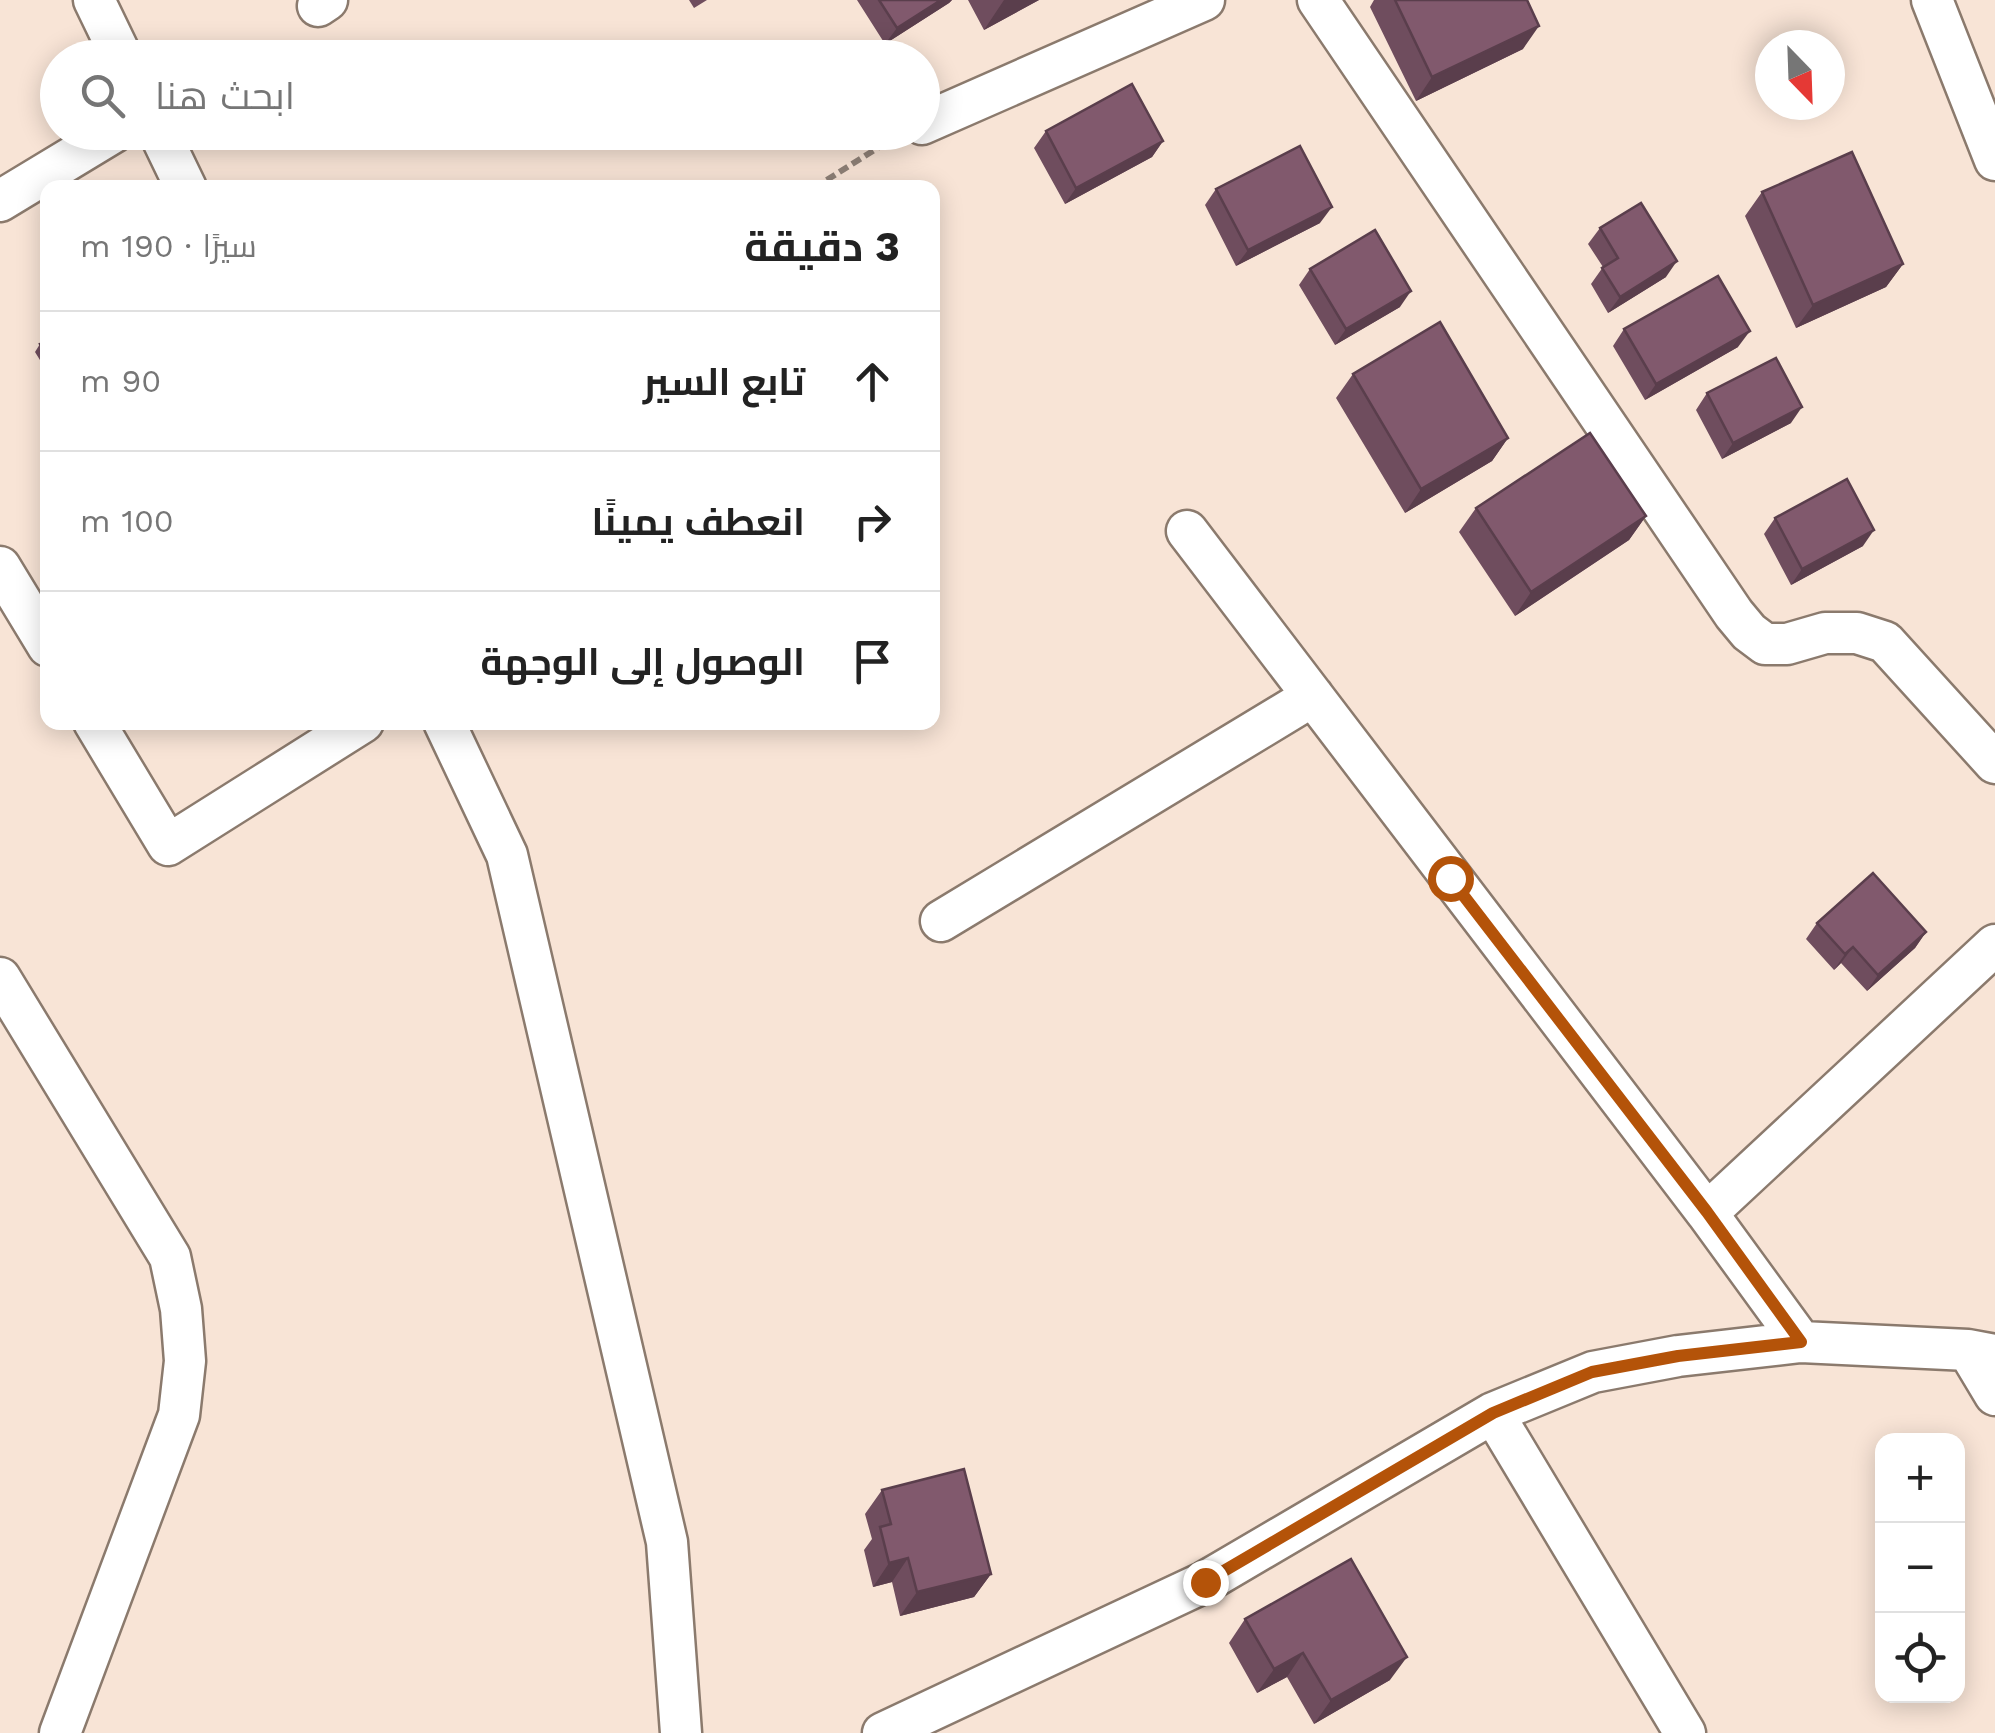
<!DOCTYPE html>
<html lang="ar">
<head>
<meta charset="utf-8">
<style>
	body { margin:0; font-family:"Work Sans",Cairo,sans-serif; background:#f6f6f6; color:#222; direction:rtl }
	.controls { position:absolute; right:30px; bottom:30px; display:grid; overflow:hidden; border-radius:20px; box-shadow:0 5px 25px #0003 }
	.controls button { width:90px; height:90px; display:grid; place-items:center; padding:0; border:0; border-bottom:2px solid #e0e0e0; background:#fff; color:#222; font:50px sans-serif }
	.compass { position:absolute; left:1755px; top:30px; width:90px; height:90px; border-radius:50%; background:#fff; box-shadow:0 5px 25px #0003; rotate:157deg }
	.stop { position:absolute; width:30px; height:30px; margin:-22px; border:8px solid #b45309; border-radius:50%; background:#fff }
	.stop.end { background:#b45309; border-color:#fff; box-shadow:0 2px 10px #0008 }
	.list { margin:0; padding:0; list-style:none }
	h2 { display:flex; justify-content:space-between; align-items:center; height:130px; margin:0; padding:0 40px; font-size:42px }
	h2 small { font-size:32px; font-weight:400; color:#767676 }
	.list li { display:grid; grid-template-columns:65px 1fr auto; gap:30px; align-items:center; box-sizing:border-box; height:140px; padding:0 40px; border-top:2px solid #e0e0e0 }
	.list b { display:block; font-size:38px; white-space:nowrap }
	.list em { font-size:32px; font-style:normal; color:#767676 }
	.icon { flex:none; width:55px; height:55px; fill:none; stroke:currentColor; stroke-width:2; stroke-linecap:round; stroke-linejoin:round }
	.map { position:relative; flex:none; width:1995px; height:1733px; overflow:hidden; direction:ltr }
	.search { position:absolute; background:#fff; box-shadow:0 5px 25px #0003; left:40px; top:40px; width:900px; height:110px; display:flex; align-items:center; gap:25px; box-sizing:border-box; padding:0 35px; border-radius:55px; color:#767676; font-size:38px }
	.panel { position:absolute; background:#fff; box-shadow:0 5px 25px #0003; left:40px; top:180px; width:900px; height:550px; border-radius:20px; direction:rtl }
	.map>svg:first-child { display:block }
</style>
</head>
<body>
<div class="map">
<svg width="1995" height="1733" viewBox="0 0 1995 1733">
	<rect width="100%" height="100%" fill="#f8e4d6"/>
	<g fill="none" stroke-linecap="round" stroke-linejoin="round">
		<g stroke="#8b7a6d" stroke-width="45">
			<path id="street" d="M94,0L122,58
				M1318,0L1734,614L1749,632L1765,644H1787L1825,633H1857L1885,642L1995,763
				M1932,0L1995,160
				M318,6L327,0
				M922,124L1204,0
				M159,132L186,188
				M0,201L114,132
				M1187,531L1707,1213L1995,945
				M0,567L48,646
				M94,722L168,845L363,722
				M444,722L507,855L667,1542L681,1733
				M941,921L1313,696
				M0,978L170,1257L181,1309L185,1361L179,1415L60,1733
				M1707,1213L1801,1342
				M1968,1350L1995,1395
				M1493,1413L1685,1733
				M883,1733L1205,1582L1493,1413L1593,1372L1678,1356L1801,1342L1968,1350L1995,1355"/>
		</g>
		<path stroke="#8f8177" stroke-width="6" stroke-dasharray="10 5" stroke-linecap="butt" d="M814,188L887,142"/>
		<use href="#street" stroke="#fff" stroke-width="40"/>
	</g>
	<path fill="#6f4d5e" d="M689,0H707L694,8Z
		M857,0H952L949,3L885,44Z
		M968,0H1039L984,30Z
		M1374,0H1527L1523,49L1416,101L1370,7Z
		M1046,131L1163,141L1152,157L1065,204L1034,148Z
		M1216,189L1320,223L1236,266L1205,205Z
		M1762,192L1903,264L1886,287L1796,328L1745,216Z
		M1600,228L1666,277L1608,313L1591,284L1603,267L1588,244Z
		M1310,269L1400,307L1335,345L1299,285Z
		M1624,329L1738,347L1645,400L1613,346Z
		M48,340V373L35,352L40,344Z
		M1353,374L1508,438L1492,461L1405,513L1336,398Z
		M1707,393L1791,423L1722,459L1696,410Z
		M1476,508L1646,516L1629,540L1515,616L1459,532Z
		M1775,518L1863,546L1791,585L1764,534Z
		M1817,923L1926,932L1915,948L1867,991L1841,963L1834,970L1806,939Z
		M882,1490L991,1574L974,1597L900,1616L892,1582L873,1587L864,1550L872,1539L865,1514Z
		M1245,1619L1390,1680L1314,1724L1287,1677L1257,1693L1229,1643Z"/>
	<path fill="#5a3e4c" d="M941,0H952L949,3L885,44L897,28Z
		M1004,0H1039L984,30Z
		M1539,26L1523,49L1416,101L1432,77Z
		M1163,141L1152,157L1065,204L1076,188Z
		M1332,207L1320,223L1236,266L1248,250Z
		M1677,261L1666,277L1608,313L1620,297Z
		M1903,264L1886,287L1796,328L1813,305Z
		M1411,291L1400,307L1335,345L1346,329Z
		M1750,331L1738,347L1645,400L1656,384Z
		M1802,407L1791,423L1722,459L1733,443Z
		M1508,438L1492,461L1405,513L1421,489Z
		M1646,516L1629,540L1515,616L1531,592Z
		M1874,530L1863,546L1791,585L1802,569Z
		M1926,932L1915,948L1867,991L1878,975Z
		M1853,947L1841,963L1834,970L1845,954Z
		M908,1558L892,1582L873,1587L889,1563Z
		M991,1574L974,1597L900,1616L917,1592Z
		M1303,1653L1287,1677L1257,1693L1274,1669Z
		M1407,1657L1390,1680L1314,1724L1331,1700Z"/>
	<path fill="#81596d" stroke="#5a3e4c" stroke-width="2.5" d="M879,0H941L897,28Z
		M1395,0H1527L1539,26L1432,77Z
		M1132,84L1163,141L1076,188L1046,131Z
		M1300,146L1332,207L1248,250L1216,189Z
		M1852,152L1903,264L1813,305L1762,192Z
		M1641,203L1677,261L1620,297L1602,268L1618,258L1600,228Z
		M1375,230L1411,291L1346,329L1310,269Z
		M1718,276L1750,331L1656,384L1624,329Z
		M1440,322L1508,438L1421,489L1353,374Z
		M48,340V356L40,344Z
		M1776,358L1802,407L1733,443L1707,393Z
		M1590,433L1646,516L1531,592L1476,508Z
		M1847,479L1874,530L1802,569L1775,518Z
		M1873,873L1926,932L1878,975L1853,947L1845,954L1817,923Z
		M964,1469L991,1574L917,1592L908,1558L889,1563L880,1527L891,1524L882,1490Z
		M1351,1559L1407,1657L1331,1700L1303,1653L1274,1669L1245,1619Z"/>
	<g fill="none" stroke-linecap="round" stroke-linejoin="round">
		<path stroke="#b45309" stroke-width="12" d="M1205,1582L1493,1413L1592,1372L1678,1356L1801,1342L1707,1212L1450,878"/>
	</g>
</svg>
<div class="controls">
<button>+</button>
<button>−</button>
<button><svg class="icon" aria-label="locate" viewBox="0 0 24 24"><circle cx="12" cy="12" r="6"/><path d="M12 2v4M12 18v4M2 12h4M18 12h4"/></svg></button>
</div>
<svg class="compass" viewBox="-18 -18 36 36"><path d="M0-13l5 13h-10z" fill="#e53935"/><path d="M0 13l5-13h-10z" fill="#767676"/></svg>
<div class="stop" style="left:1450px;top:878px"></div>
<div class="stop end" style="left:1205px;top:1582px"></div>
<div class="search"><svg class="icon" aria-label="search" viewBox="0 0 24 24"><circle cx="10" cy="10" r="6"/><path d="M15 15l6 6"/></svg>ابحث هنا</div>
<section class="panel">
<h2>3 دقيقة<small>سيرًا · 190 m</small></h2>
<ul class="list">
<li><svg class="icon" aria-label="ahead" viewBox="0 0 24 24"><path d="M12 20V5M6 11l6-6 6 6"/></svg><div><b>تابع السير</b></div><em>90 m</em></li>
<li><svg class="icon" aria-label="right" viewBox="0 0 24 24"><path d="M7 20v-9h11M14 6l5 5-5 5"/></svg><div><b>انعطف يمينًا</b></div><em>100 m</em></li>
<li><svg class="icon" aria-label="arrive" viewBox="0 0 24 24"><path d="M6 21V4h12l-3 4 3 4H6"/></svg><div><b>الوصول إلى الوجهة</b></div></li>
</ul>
</section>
</div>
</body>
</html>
